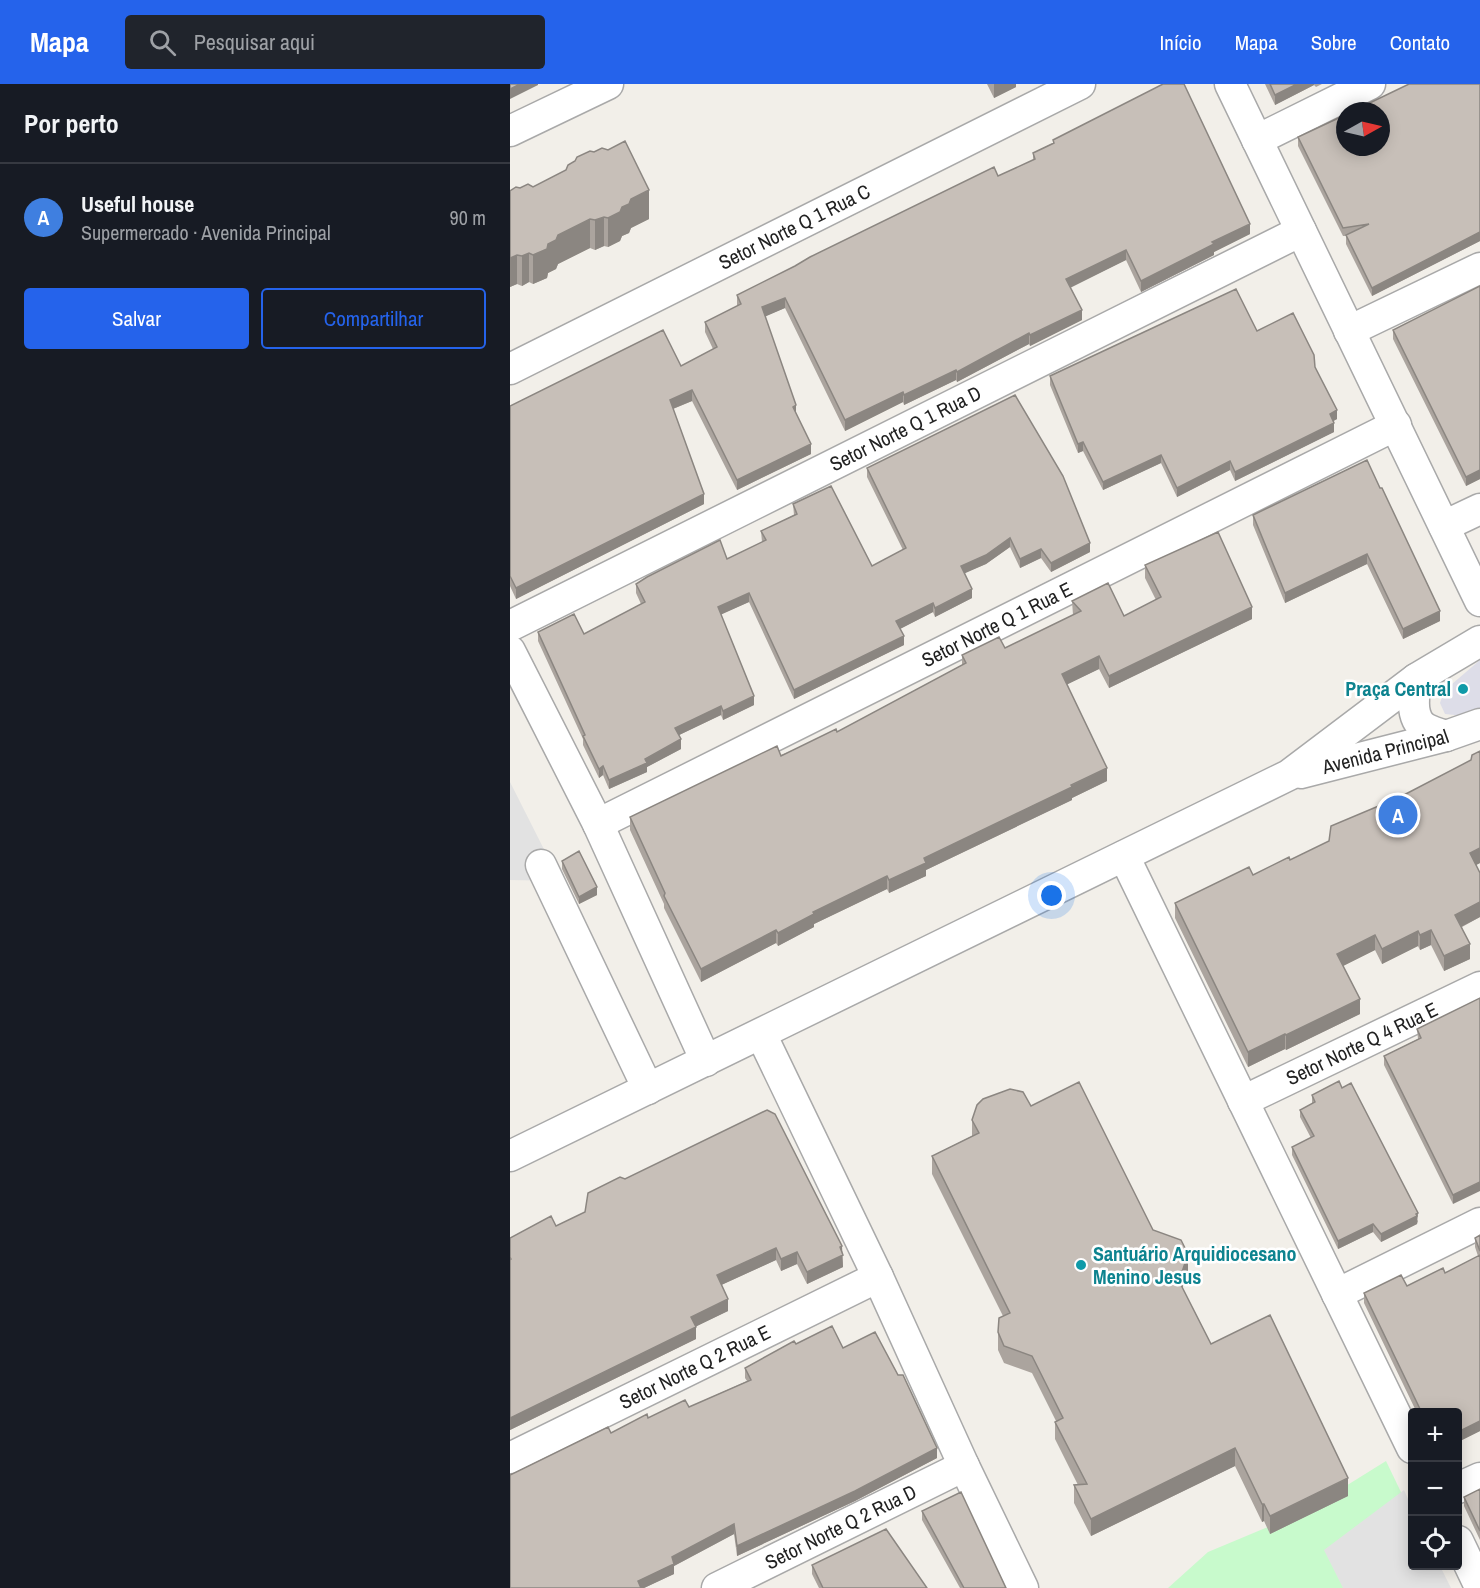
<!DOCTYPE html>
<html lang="pt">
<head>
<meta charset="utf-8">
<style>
	body { margin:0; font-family:"Archivo Narrow",sans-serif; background:#20242c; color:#f1f3f6 }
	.controls { position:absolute; right:18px; bottom:18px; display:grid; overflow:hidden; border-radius:6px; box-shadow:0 3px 15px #0003 }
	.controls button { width:54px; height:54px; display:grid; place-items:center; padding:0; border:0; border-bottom:2px solid #363941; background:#171b24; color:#f1f3f6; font:30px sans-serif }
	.compass { position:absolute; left:826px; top:18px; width:54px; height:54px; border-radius:50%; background:#171b24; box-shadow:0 3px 15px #0003; rotate:82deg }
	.you { position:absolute; left:542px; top:812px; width:21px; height:21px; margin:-15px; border:4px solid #fff; border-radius:50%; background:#1a73e8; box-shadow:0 0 0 9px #1a73e833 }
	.badge { display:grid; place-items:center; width:39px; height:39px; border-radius:50%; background:#2563eb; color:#fff; font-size:20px; font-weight:700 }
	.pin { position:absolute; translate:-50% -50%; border:3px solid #fff; box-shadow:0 2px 6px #0006 }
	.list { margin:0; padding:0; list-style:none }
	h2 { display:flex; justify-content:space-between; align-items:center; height:78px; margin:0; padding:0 24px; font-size:26px }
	h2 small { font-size:20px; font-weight:400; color:#9ea1a6 }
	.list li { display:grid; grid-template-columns:39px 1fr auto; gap:18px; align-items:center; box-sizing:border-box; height:108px; padding:0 24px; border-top:2px solid #363941 }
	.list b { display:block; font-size:22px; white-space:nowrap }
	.list p { margin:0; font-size:20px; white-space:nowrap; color:#9ea1a6 }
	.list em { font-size:20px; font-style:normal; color:#9ea1a6 }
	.actions { display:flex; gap:12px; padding:18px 24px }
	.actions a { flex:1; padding:14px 0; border:2px solid #2563eb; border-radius:6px; text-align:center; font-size:21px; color:#2563eb }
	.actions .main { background:#2563eb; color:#fff }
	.icon { flex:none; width:33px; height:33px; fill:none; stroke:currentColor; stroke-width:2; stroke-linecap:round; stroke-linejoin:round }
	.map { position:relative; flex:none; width:970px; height:1504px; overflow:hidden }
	header { display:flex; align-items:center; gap:36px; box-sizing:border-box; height:84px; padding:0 30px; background:#2563eb; color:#fff }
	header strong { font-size:28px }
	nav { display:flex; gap:33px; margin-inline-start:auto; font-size:21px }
	.search { width:420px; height:54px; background:#20242c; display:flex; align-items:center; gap:15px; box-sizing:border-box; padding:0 21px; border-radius:6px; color:#9ea1a6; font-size:22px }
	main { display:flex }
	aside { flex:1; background:#171b24 }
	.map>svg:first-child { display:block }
</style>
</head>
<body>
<header>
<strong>Mapa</strong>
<div class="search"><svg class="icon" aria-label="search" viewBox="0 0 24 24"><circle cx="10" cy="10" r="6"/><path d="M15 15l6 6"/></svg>Pesquisar aqui</div>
<nav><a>Início</a><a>Mapa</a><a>Sobre</a><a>Contato</a></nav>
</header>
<main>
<aside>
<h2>Por perto<small></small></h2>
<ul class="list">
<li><span class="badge" style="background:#3f7fe0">A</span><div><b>Useful house</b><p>Supermercado · Avenida Principal</p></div><em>90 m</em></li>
</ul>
<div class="actions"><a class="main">Salvar</a><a>Compartilhar</a></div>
</aside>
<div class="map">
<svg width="970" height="1504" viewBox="0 0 970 1504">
	<rect width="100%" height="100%" fill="#f2efe9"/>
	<path fill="#c8facc" d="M876,1377L902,1431V1482L937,1504H658L698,1468L794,1428Z"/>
	<path fill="#e2e2e2" d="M0,698L50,797L0,796Z
		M894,1406L902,1424V1482H930L941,1504H833L814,1466Z"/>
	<path fill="#dddde8" d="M970,576V628L954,632L935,630L930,619L933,610L941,601Z"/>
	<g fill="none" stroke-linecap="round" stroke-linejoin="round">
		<g stroke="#a9a9a9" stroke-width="33">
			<g id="minor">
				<path d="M720,0L970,517"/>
				<path d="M0,47L98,0"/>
				<path d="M747,56L860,0"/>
				<path d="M839,247L970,184"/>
				<path id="s1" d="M0,285L570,0"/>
				<path d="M934,442L970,425"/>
				<path id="s2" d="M0,542L791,147"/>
				<path d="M0,567L88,740L196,977"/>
				<path d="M906,595C904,611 899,636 917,645C923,648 930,650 936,652"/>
				<path id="s3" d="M791,689L936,652L970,640"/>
				<path id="s4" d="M88,740L886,341"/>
				<path d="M614,772L902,1364"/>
				<path d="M31,781L138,1005"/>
				<path d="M251,950L368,1193L454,1382L513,1504"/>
				<path id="s5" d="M733,1017L970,903"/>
				<path d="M0,1072L779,691L906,595L970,557"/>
				<path d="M827,1210L970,1139"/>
				<path id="s6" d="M0,1374L368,1193"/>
				<path d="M948,1404L970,1394"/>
				<path d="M948,1457L970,1503"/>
				<path id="s7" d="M207,1504L454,1382"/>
			</g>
		</g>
		<use href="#minor" stroke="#fff" stroke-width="30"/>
	</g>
	<path fill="#aba49e" d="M477,0H506V3L484,14Z
		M755,0H812L806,3L804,1L765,21Z
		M970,0V157L862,212L836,160V152H833L788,62V53Z
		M543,56L740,150L704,168V171L631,208L616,176L560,203L572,236L520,262L519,260L447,298L446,296L394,321L393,318L335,347L275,224L255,232L286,331L301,370L227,406L182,317L163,325L194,420L6,515L0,502V322L171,282L203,265L195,248V238L227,222V211L523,76V69L543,59Z
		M56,86L139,135L121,144L119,149L112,152L110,157L98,163L94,162L85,166L80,164L48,180L46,185L38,189L37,194L23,200L19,198L12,202L7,200L0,203L10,104L23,103Z
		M970,202V395L956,402L883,255V246Z
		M747,247L805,283L827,335L823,337L824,348L725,397L720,386L667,413L651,379L593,406L573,367L568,369L540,301V292Z
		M857,376L930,537L893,555L857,480L775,519L743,441V431Z
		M357,384L580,468L541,488L531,474L510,484L500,463L476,480L454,489L462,514L425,533L423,528L390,545L394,561L284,615L239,518L211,530L244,621L213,636L211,631L169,651L171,665L137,683V688L99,705L93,691L89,694L73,661V655L28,557V548L74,550L131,520L126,509V500L217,475L252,458L251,447L284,431L283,420L362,482L393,466L357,393Z
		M635,481L742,535L599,604L589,585L557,600L597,697L562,714V716L416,786V792L379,809L377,805L304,840V843L268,862L266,859L191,898L154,824V820L120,746V733L327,648L452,581V571L495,564L563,531L562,517L614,532L646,516L635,494Z
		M780,776L970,779L966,781L970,833L952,843L960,875L934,887L921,861L910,866L908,862L872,880L865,866L833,882L850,930L776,966L775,965L738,983L665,834V819L743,791Z
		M52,777L87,811L69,820L52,785Z
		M970,914L943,1120L874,981V972L908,955L907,945Z
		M802,1011L908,1137L907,1140L871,1158L863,1148L828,1165L782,1071V1063L801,1054L790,1033V1026L802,1020Z
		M521,1022L643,1146L678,1188L672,1204L701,1260L838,1412L760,1450L754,1437L752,1438L725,1382L581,1452L564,1419V1401H568L545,1355V1338L546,1337L522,1289L494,1279L488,1266V1248L493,1232L422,1090V1072L462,1052V1036Z
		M115,1095L332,1168L333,1183L297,1200L287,1180L271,1187L266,1176L211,1201L218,1227L186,1242V1255L0,1346V1154L46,1142L75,1128Z
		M970,1151V1347L948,1358V1329H907L854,1219V1209L897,1202L935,1189L968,1172L965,1163V1154Z
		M286,1260L333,1264L427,1374L345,1417L227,1472L224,1450L164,1482V1490L134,1504H0L101,1349L138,1334L179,1323L237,1297L235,1294V1284Z
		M970,1405V1456L954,1422V1413Z
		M412,1427L496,1504H450L412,1436Z
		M302,1481L417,1504H309L302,1490Z"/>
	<path fill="#8b8681" d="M10,0H28V1L0,15V5Z
		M484,0H506V3L484,14Z
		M787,0H804V1L765,21V11Z
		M139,106V135L121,144L119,149L112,152L110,157L98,163V134L112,123L121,115Z
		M94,133V162L85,166V136Z
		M80,135V164L48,180L46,185L38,189L37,194L23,200V171L38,160L48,151Z
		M740,140V150L704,168V171L631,208V197L702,158Z
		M970,148V157L862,212V204Z
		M616,166V176L556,206V195Z
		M19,169V198L12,202V172Z
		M7,171V200L0,203V174Z
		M275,214V224L252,234V223Z
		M572,226V236L520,262V251Z
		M519,249V260L447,298V288Z
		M446,286V296L394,321V311Z
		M182,306V317L160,326V316Z
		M393,308V318L335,347V336Z
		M286,321V331L283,323Z
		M827,326V335L820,339V330Z
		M824,339V348L725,397V388Z
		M573,358V367L568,369V360Z
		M301,360V370L227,406V396Z
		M651,371V379L593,406V398Z
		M720,377V386L667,413V404Z
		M970,386V395L956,402V393Z
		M194,410V420L6,515V504Z
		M500,454V463L476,480L451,491V482Z
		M580,459V468L541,488V479Z
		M531,465V474L510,484V475Z
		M857,470V480L775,519V509Z
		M462,505V514L425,533V524Z
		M239,509V518L208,532V523Z
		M423,519V528L386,547V537Z
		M742,523V535L599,604V592Z
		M930,527V537L893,555V545Z
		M394,552V561L284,615V606Z
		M589,572V585L552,603V590Z
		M244,612V621L213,636V627Z
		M211,622V631L165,653V644Z
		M171,655V665L137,683V688L99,705V696Z
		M93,682V691L89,694V685Z
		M597,684V697L562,714V716L416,786V792L379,809V796L414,774Z
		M970,764V779L960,784V769Z
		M377,792V805L304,840V843L268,862V849L303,828Z
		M87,803V811L69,820V813Z
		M970,818V833L945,846V831Z
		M266,846V859L191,898V885Z
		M921,846V861L910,866V851Z
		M908,847V862L872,880V865Z
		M865,851V866L827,885V870Z
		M960,860V875L934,887V872Z
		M850,915V930L776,966V951Z
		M775,950V965L738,983V968Z
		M970,1098V1107L943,1120V1111Z
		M908,1129L907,1140L871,1158V1150Z
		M863,1140V1148L828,1165V1157Z
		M332,1162L333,1183L297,1200V1188Z
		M266,1164V1176L207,1203V1191Z
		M287,1168V1180L271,1187V1175Z
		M678,1170V1188L669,1214V1197Z
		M218,1215V1227L181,1245V1233Z
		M186,1243V1255L0,1346V1334Z
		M970,1337V1347L948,1358V1348Z
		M427,1364V1374L345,1417L227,1472V1462Z
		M725,1364V1382L581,1452V1435Z
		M838,1394V1412L760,1450V1432Z
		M752,1420H754V1437L752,1438Z
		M224,1440V1450L164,1482V1490L134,1504H128V1497L162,1473Z"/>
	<path fill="#c7bfb8" stroke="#8b8681" stroke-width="1.5" d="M0,0H10L0,5Z
		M653,0H674L740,140L702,158L704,160L631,197L616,166L556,195L572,226L520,251L519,249L447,288L446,286L394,311L393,308L335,336L275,214L252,223L286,321L283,323L301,360L227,396L182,306L160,316L194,410L6,504L0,492V322L153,246L171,282L207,263L195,238L231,220L227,211L285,182L300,173L484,83L488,92L525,75L523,69L544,59L543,56Z
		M760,0H787L765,11Z
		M899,0H970V148L862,204L836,151L859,140L833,144L788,53L835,31V63H871V27H843Z
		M115,57L139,106L121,115L119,120L112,123L110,128L98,134L94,133L85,136L80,135L48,151L46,156L38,160L37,165L23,171L19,169L12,172L7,171L0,174V107L6,103L10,104L18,100L23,103L56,86L58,81L65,77L67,73L80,67L84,68L92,64L98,66Z
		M970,202V386L956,393L883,246Z
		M726,205L747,247L783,229L804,271L805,283L827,326L820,330L824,339L725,388L720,377L667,404L651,371L593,398L573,358L568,360L540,292Z
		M505,311L553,392L580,459L541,479L531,465L510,475L500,454L476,471L451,482L462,505L425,524L423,519L386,537L394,552L284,606L239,509L208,523L244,612L213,627L211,622L165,644L171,655L135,675L137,679L99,696L93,682L89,685L73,652L75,651L28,548L64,530L74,550L135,518L126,500L137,493L210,456L217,475L256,456L251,447L287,430L283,420L321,402L362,482L396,464L357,384Z
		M857,376L870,404H872L930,527L893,545L857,470L775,509L743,431Z
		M708,448L742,523L599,592L589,572L552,590L597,684L561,701L562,703L414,774L416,779L379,796L377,792L303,828L304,830L268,849L266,846L191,885L154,812L155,809L120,733L267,662L271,672L326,645L327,648L456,579L452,571L489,553L495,564L571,527L562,517L598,499L614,532L651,513L635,481Z
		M970,667V764L960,769L970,789V818L945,831L960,860L934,872L921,846L910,851L908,847L872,865L865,851L827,870L850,915L776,951L775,950L738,968L665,819L739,783L743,791L779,773L780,776L819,757L821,742L890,713L961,676L962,671Z
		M69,767L87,803L69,813L52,777Z
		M970,914V1098L943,1111L874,972L911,954L907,945Z
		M829,997L832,1004L841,999L908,1129L906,1130L907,1132L871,1150L863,1140L828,1157L782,1063L804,1052L790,1026L805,1018L802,1011Z
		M569,998L643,1146L671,1156L678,1170L669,1197L701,1260L760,1231L838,1394L760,1432L754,1420H752L725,1364L581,1435L564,1401L577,1400L545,1338L553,1334L522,1272L494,1262L488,1248L489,1234L500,1229L422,1072L469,1049L462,1036L467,1021L473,1015L500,1005L513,1008L521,1022Z
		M257,1026L265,1030L332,1162L330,1163L333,1171L297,1188L287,1168L271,1175L266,1164L207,1191L218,1215L181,1233L186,1243L0,1334V1176L1,1175L0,1173V1154L41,1132L46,1142L75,1128L78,1109L110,1093L115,1095Z
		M970,1151V1167L965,1154Z
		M970,1171V1337L948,1348V1329H912L854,1209L891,1191L897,1202L933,1184L935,1189Z
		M322,1242L333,1264L365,1248L388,1291H393L427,1364L345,1407L227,1462L224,1440L162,1473L164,1480L128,1497L131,1504H0V1391L98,1343L101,1349L137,1330L138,1334L175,1316L179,1323L241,1296L235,1284L284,1257L286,1260Z
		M970,1405V1447L954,1413Z
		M451,1408L496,1504H454L412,1427Z
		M376,1445L417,1504H313L302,1481Z"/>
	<g fill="#0f9aa8" stroke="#fff" stroke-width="2">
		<circle cx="953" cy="605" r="6"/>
		<circle cx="571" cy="1181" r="6"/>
	</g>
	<g text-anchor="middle" stroke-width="5" stroke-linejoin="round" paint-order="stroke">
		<g font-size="20" fill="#222" stroke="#fff">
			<text dy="7" stroke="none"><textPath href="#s1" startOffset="318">Setor Norte Q 1 Rua C</textPath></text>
			<text dy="7" stroke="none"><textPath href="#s2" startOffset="442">Setor Norte Q 1 Rua D</textPath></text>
			<text dy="7" stroke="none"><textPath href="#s4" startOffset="446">Setor Norte Q 1 Rua E</textPath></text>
			<text dy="7" stroke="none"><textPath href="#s3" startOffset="87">Avenida Principal</textPath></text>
			<text dy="7" stroke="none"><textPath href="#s5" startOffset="132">Setor Norte Q 4 Rua E</textPath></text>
			<text dy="7" stroke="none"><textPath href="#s6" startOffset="206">Setor Norte Q 2 Rua E</textPath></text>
			<text dy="7" stroke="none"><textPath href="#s7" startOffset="138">Setor Norte Q 2 Rua D</textPath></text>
		</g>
		<g font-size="20" font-weight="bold" fill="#0d838f" stroke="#fff" text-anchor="end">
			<text x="941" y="612">Praça Central</text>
			<text x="583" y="1177" text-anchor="start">Santuário Arquidiocesano<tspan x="583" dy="23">Menino Jesus</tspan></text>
		</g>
	</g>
</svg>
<div class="controls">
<button>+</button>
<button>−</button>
<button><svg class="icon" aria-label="locate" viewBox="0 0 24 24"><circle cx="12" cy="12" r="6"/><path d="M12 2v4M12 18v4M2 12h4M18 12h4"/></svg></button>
</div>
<svg class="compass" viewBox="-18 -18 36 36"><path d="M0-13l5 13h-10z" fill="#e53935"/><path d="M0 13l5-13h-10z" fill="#9ea1a6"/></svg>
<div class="you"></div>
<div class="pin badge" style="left:888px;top:731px;background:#3f7fe0">A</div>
</div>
</main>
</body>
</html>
